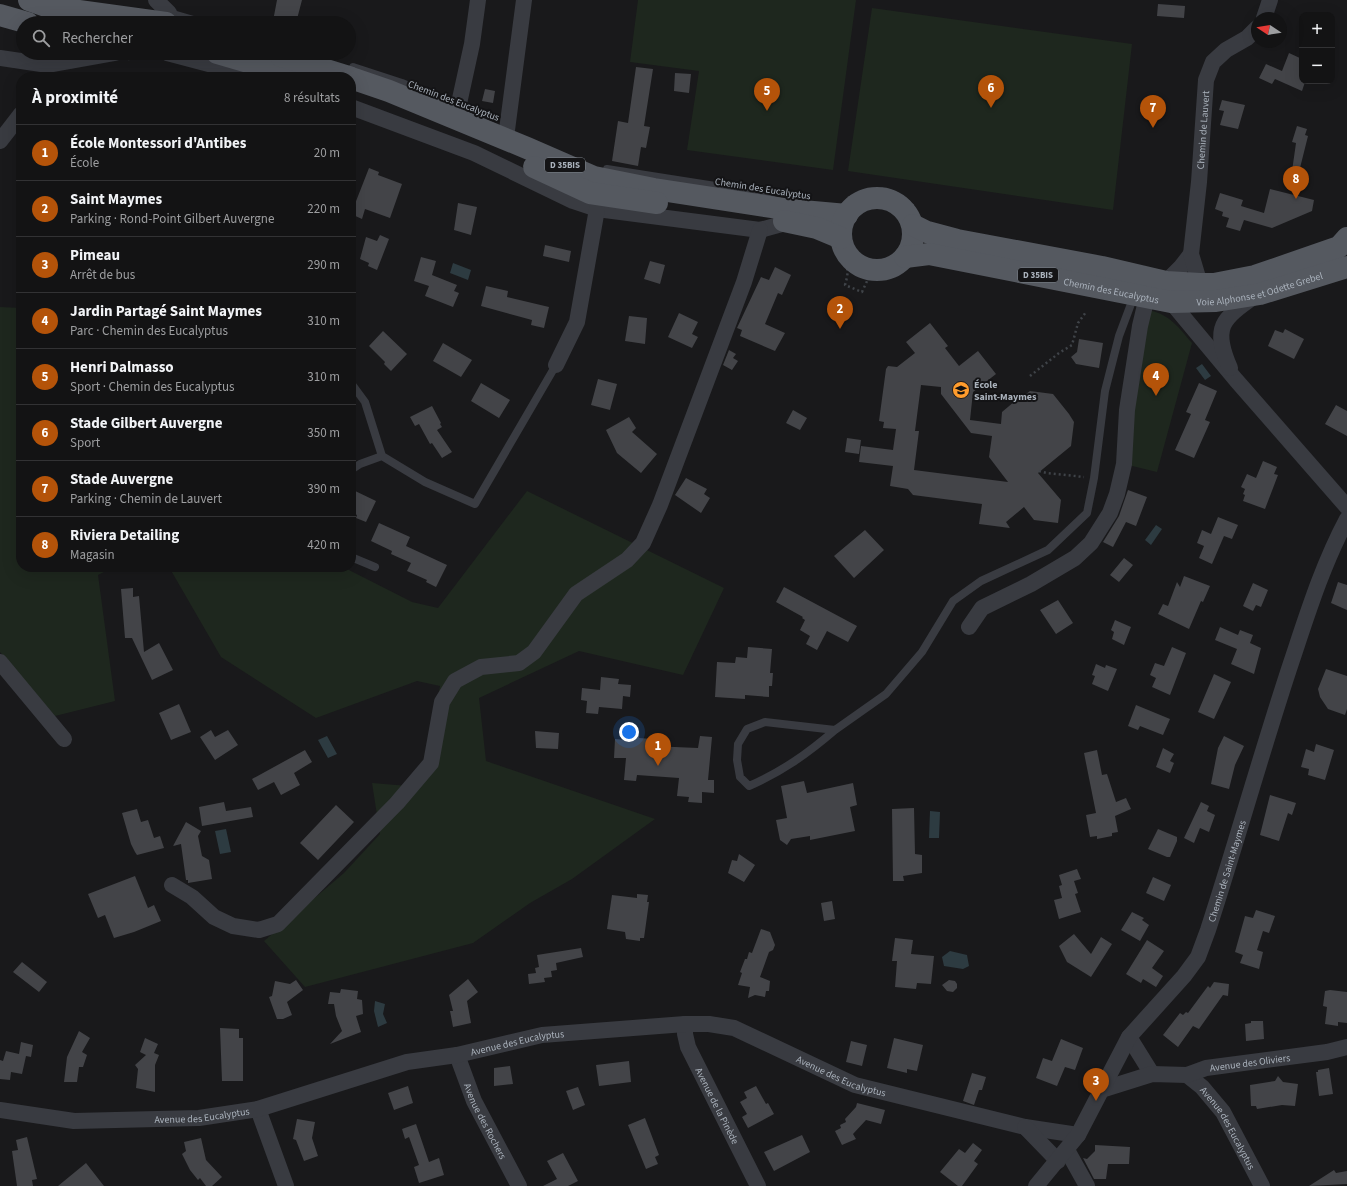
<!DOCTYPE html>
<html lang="fr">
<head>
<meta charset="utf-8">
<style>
	body { margin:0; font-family:"Source Sans 3",sans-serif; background:#1c1c1d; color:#f1f3f6 }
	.controls { position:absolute; right:12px; top:12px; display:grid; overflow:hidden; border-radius:8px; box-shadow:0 4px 16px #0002 }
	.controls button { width:36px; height:36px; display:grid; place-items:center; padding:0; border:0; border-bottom:1px solid #323234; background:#131314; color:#f1f3f6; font:20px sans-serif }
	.compass { position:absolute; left:1251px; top:12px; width:36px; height:36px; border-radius:50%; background:#131314; box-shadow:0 4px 16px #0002; rotate:282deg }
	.you { position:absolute; left:629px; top:732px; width:14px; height:14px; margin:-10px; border:3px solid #fff; border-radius:50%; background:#1a73e8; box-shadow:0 0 0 6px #1a73e833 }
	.badge { display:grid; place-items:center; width:26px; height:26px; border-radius:50%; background:#b45309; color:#fff; font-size:13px; font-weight:700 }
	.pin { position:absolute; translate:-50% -33px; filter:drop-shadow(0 1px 2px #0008) }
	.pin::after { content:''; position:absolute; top:21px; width:14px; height:12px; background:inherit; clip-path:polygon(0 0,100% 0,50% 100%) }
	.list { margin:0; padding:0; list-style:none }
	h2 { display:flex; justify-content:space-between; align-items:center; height:52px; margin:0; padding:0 16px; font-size:17px }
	h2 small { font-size:13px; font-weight:400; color:#9d9ea0 }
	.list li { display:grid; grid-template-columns:26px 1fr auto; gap:12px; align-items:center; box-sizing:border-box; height:56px; padding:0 16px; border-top:1px solid #323234 }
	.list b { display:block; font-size:15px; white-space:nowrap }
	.list p { margin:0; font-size:13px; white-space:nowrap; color:#9d9ea0 }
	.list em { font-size:13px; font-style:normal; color:#9d9ea0 }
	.icon { flex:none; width:22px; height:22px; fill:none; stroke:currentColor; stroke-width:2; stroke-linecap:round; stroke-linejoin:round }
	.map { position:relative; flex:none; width:1347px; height:1186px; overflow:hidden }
	.search { position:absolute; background:#131314; box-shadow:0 4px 16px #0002; left:16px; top:16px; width:340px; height:44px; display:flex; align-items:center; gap:10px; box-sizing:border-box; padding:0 14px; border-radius:22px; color:#9d9ea0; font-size:15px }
	.panel { position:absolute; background:#131314; box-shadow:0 4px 16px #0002; left:16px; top:72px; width:340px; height:500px; border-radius:16px }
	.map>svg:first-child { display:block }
</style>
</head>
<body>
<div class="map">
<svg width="1347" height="1186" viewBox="0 0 1347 1186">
	<rect width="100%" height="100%" fill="#19191b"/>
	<path fill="#1e271e" d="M638,0H856L833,170L687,150L699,71L630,62Z
		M872,8L1132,44L1113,210L848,171Z
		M0,307L21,308V567H114L98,575L115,701L55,716L0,652Z
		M1148,310C1170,314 1179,328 1192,343L1157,472L1128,465L1131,422Z
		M527,491L724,588L683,675L579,651L479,698L486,761L655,819L572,879L530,903L473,943L305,987L264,941L344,873L380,834L372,783L421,787L440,686L417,681L316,718L221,657L169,567H343L412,602L438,608Z"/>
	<path fill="#2d3b41" d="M453,263L471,270L468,280L450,273Z
		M1202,364L1211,376L1205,380L1196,368Z
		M1156,525L1162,529L1151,545L1145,540Z
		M327,736L337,754L328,758L318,740Z
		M930,811L940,812L939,838H929Z
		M226,829L231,852L220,854L215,831Z
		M950,951L967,955L969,966L963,969L944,966L942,957Z
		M375,1001L385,1004L383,1014L387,1023L378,1027L374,1011Z"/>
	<path fill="#434448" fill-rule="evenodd" d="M277,0H302L296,23L273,21Z
		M1158,4L1185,6L1184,18L1157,16Z
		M1289,53L1302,59V81L1305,82L1302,91L1275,79L1272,84L1259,78L1266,64L1282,71Z
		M636,67L653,69L644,126L650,127L646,148L641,147L638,166L612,161L618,121L628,123Z
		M675,73L691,74L689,93L674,91Z
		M485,89L495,91L493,103L482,101Z
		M1222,100L1245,105L1238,129L1220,125L1224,111L1219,110Z
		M1297,126L1307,129L1305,135L1308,136L1299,172L1292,171L1296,143L1292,142Z
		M369,168L379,172L378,175L402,184L390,218L365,209L362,219L351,214Z
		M1270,189L1314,200L1312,211L1272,228L1244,220L1240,231L1226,227L1229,218L1222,216L1223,212L1215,209L1220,193L1243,200L1241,206L1264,213Z
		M458,203L477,207L471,235L454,230Z
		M380,235L389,239L377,270L368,266L369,263L360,259L366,237L377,241Z
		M545,245L571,251L569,262L543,256Z
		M421,257L436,261L432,275L457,285L454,291L459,293L453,307L425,296L429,286L414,281Z
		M650,261L665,265L660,284L644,279Z
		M775,267L791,275L782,295L778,293L765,324L785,333L775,351L740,336L742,330L737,328L761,277L769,280Z
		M486,286L508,291L507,297L549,307L544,328L531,325L532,320L481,306Z
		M679,313L698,322L692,334L698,337L692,348L668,337Z
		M629,316L647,318L645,344L625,341Z
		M930,323L948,346L945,348L959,366L978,351L996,374L973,392L970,420L1001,424L1002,412L1021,396L1022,397L1030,391L1053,394L1069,414L1074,422L1071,446L1038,473L1061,500L1058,523L1034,520L1024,507L1006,522L1010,528L979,524L982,504L913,495L908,489L890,486L893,466L859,462L861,446L893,450L896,429L883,428L884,422L879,421L886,369L888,366L897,367L915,353L906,342ZM921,385L941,387V394L971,433L992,436L989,457L1008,482L914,470L919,431H915Z
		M1285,329L1304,339L1294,359L1268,346L1275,330L1283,333Z
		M383,331L407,354L391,371L384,364L385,362L369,346Z
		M1079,339L1103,343L1099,368L1076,364L1071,357L1077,352Z
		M443,343L472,360L461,377L433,361Z
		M729,350L736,354L733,358L738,361L732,370L723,365Z
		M598,379L617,384L610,410L591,405Z
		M481,383L510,400L499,418L471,401Z
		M1199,383L1217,391L1205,420L1210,422L1194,458L1175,450L1191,414L1186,412Z
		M1336,405L1347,411V436L1325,424Z
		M432,406L441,423L440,424L442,427L437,430L452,452L442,458L432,443L430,444L419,424L415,426L410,417Z
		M793,410L807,418L800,430L786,423Z
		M629,417L636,428L632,432L657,454L641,473L617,453L606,430Z
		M847,438L861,440L859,454L845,452Z
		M1263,461L1277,467L1274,474L1278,475L1265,509L1243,501L1245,495L1243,494L1245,489L1241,487L1247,474L1256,478Z
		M686,478L707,489L704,494L710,498L701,513L675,495Z
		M351,489L376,501L366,522L356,518L357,515L351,512Z
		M1128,490L1147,497L1136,526L1126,522L1113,547L1103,542L1119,516Z
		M1218,517L1238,525L1232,539L1224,536L1212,564L1199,558L1204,546L1197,543L1202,530L1211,534Z
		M379,523L410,537L406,546L447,565L436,587L426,582L427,580L407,571L411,563L391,554L392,551L371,541Z
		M865,530L884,550L854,578L834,556Z
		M1124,558L1133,565L1119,582L1110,575Z
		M1184,576L1210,586L1203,602L1201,601L1189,629L1158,614L1163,604L1168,606L1177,582L1180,587Z
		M1338,582L1347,585V610L1331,603Z
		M1253,583L1268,590L1261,607L1256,605L1253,611L1243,606Z
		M784,587L857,626L848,642L827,631L817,650L806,644L810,636L800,630L805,620L802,618L803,617L776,602Z
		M133,588V597L139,596L144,652L159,643L173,670L152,680L132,638H125L121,589Z
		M1058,600L1073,623L1056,634L1040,610Z
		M1115,620L1131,627L1124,645L1112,639L1114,632L1111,630Z
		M1220,627L1238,635L1240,630L1253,635L1250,643L1261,648L1254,674L1231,664L1237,649L1215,640Z
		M748,647L772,649L770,673H773L772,686H769V697L745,695V699L715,697L717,662L735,663L736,657L747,658Z
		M1172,647L1186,653L1170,695L1152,687L1156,678L1150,675L1155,663L1164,666Z
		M1096,664L1105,668L1106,665L1117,669L1108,691L1092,684L1095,676L1092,675Z
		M1326,669L1347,676V709L1345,715L1328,709L1320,697L1318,689Z
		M1214,674L1231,682L1214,719L1198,712Z
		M601,677L619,679L618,684L631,685L630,697L623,696L622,709L599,707L598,714L586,713L587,701L581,700L582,688L600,690Z
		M179,704L191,732L171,740L159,713Z
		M1136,705L1170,719L1163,735L1140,726L1138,730L1128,726Z
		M211,730L215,737L228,730L238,745L215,760L200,737Z
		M535,731L559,733L558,749L536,748Z
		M628,732L639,733V738L652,739L651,746L698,748L700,736L712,737L708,780H714V793L702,792V803L688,802L689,797L677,796L679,778L637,775L636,781L624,780L626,758H614L615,739L627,740Z
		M1224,736L1244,746L1235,765L1229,789L1211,784L1218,748Z
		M1316,744L1334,750L1325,780L1308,775L1309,769L1301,767L1306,749L1314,752Z
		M1163,748L1174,754L1170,761L1174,763L1170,773L1156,767Z
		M305,750L312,762L294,773L300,785L281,795L274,782L258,790L252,779Z
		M1097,750L1102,775L1107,774L1116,802L1126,798L1131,809L1115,816L1118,832L1112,833V836L1097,839V836L1090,837L1086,815L1096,813L1084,753Z
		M804,781L807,793L853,783L857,805L850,807L855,831L810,840V836L791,839L787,845L780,840L776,820L787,818L781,786Z
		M1270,795L1296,803L1292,815L1288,813L1279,841L1260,835Z
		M224,802L226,811L251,807L253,817L202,826L199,807Z
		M1201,802L1209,806L1207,811L1215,815L1209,832L1200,828L1194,843L1184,838Z
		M336,805L354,822L318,860L300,843Z
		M914,808L915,854L922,855V873L903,876L904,881H893L892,809Z
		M137,809L141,822L148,820L154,838L160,836L164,848L137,855L135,852L131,844L122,813Z
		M186,822L201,831L198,836L202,856L209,860L212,879L188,883V880H186L181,844L173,846Z
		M1158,829L1177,837V841L1170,857H1167L1148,849Z
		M739,854L755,865L744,882L728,873L732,860L737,861Z
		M1077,869L1081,879L1074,881L1078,893L1075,894L1081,912L1059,919L1054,900L1062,898L1059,886L1062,885L1059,875Z
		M135,876L148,908L154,905L161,921L134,932L114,938L105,915L98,918L88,894Z
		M1153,877L1171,885L1164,901L1146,893Z
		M637,894L648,895L647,902H649L644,938H640V941L626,939L625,932L607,929L612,895L637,898Z
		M832,901L835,919L824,921L821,903Z
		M1256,910L1275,916L1269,933L1263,931L1257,950L1263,952L1259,969L1240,963L1243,955L1235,952L1245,916L1253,918Z
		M1132,912L1144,918L1142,920L1149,925L1140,941L1121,930Z
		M761,929L770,932L775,945L773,950L769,952L760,977L770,981L769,991H766L765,997L755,995L748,998L750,987L738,985L742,973L740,972L745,959H747L749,952L752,953Z
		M1074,934L1091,954L1101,937L1112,944L1091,977L1067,962L1059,946Z
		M895,938L913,940L911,954L934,956L931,984L917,983L916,989L895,987L897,961H892Z
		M1147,940L1164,951L1152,968L1163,976L1156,987L1143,979L1141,983L1126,974Z
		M581,948L583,957L556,963L557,970L551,971L552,977L544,978L545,982L529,984L528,974L536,973L535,968L539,967L537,955Z
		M22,962L47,982L39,992L13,972Z
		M468,979L478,992L467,1001L471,1023L453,1027L450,1011H453L449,995Z
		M296,980L303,990L287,1002L292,1015L283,1019H277L269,997L272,996L275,981L290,984Z
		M949,980L955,981L957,984V988L953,992L947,991L942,985Z
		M1214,982L1229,984L1228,996L1223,995L1199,1029L1193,1026L1178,1047L1163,1035L1180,1013L1183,1015L1186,1012L1188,1013L1208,986L1210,988Z
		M341,989L358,991L357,999L362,1000L363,1014L356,1016L361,1032L330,1044L342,1031L336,1016L334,1004H328L330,992L340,993Z
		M1330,990L1347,992V1023L1338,1022V1026L1325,1024L1327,1007L1323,1006L1325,991Z
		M1251,1021H1263L1264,1039L1246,1041L1245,1024L1251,1023Z
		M220,1028L239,1029V1038H243V1081H222Z
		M79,1031L90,1038L82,1052L87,1055L83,1067H79L77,1082H64L67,1057Z
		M145,1038L158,1044L154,1053L159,1055L155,1065V1092L136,1088L138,1069L135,1065L146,1055L140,1052Z
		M894,1038L923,1045L917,1071L907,1069V1073L887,1068Z
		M1061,1039L1083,1048L1075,1070L1065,1067L1057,1086L1036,1078L1043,1058L1052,1061Z
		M851,1041L867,1045L862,1066L846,1062Z
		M21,1042L33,1045L31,1057L26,1056L22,1074L11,1072L10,1080L0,1079V1060L3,1061L6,1051L19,1054Z
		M629,1061L631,1082L599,1086L596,1065Z
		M510,1066L513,1084L494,1086V1068Z
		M1329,1068L1333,1094L1319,1096L1316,1072H1318V1070Z
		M972,1073L986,1077L982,1090H979L974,1105L963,1101Z
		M1278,1076L1283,1082L1298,1084L1295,1106L1282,1105L1257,1109L1256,1106H1251L1250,1085L1275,1081Z
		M408,1086L413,1103L394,1110L388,1093Z
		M756,1086L766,1104L768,1103L774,1114L748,1128L742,1117L747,1114L740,1102L747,1098L744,1092Z
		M578,1087L585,1105L573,1110L566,1091Z
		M857,1103L885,1110L881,1124L866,1120L853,1134L856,1139L842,1145L835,1131L841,1128L840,1125L846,1122L845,1119L856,1107Z
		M645,1118L659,1155L655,1157L658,1164L646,1169L628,1125Z
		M297,1119L315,1122L312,1138L318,1156L304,1161L296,1140L293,1139Z
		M416,1124L429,1162L439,1158L444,1175L419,1183L414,1167L419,1165L409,1137L405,1139L402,1129Z
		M802,1135L810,1152L774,1171L764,1152Z
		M27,1137L37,1179L32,1180L33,1186H17L12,1151L18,1150L16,1140Z
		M201,1138L206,1160L222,1177L212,1186H206L200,1178L198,1180L190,1170L182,1154L186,1151L184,1142Z
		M973,1143L982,1150L974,1161L978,1164L962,1186H958L940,1172L959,1149L965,1153Z
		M1095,1145L1130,1147L1129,1164H1108L1106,1179H1094L1083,1158L1087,1159L1095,1151Z
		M563,1153L578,1181L568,1186H543L557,1179L547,1161Z
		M86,1163L104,1186H58Z
		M1334,1170L1336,1173L1347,1171V1184L1309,1186Z"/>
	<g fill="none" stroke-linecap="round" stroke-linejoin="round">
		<path stroke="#3f4348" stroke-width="2.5" stroke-dasharray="2 3" stroke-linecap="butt" d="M213,18L228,23
			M128,59L155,57
			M848,198C867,189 881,184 900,195C906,199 911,202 915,208
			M839,256C849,267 849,271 845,285L862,292L868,279L890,275L897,271
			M1030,376L1059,353L1072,345L1078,323L1086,312
			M1039,471L1047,473L1084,477"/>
		<path stroke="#393b41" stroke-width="8" d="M166,12L204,23
			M353,67L402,83L459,108
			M607,169L760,193L773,200
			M351,383L365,402L382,456L425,482L475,504L556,365
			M351,470L360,464L382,456
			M351,557L375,567
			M835,730C807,754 783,771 749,786L740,777L737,760L738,744L747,729L765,722L835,730L886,694L922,652L953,601L981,581L1048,550L1087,513L1094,478L1105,391L1119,336L1134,296"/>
		<g stroke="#393b41" stroke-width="16">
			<path d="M156,0L169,13"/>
			<path d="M1264,18L1270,0"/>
			<path d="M167,53L258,77"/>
			<path d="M0,58L48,65L115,53"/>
			<path d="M351,107L474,153L573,201L597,209L760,230L789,222"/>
			<path d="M458,108L472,44L478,0"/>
			<path d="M507,130L524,0"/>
			<path d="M0,141L21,114"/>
			<path d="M1166,282L1181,267L1191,254"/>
			<path id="s1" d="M1200,284L1191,254L1199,182L1206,80L1213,62L1226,50L1247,38L1257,28"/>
			<path d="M1171,302L1236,380L1347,507"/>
			<path d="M556,365L577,322L597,209"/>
			<path d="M1230,368C1212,327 1222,319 1255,296"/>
			<path d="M969,627L982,608L1031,584L1075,558L1091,543L1110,513L1117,494L1124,464L1127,410L1140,326L1147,297"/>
			<path d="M0,662L64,739"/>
			<path d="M172,885L192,897L214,917L233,926L259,930L278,924L397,803L431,763L442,702L455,681L481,667L519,663L534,652L576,594L627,560L643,543L660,505L744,282L760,230"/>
			<path id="s2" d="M685,1024V1034L688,1047L758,1186"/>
			<path d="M1129,1037L1152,1074"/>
			<path id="s3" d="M457,1055L474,1101L519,1186"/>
			<path id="s4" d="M1187,1075L1202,1087L1223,1112L1262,1186"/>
			<path id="s5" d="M1101,1090L1152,1074L1187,1075L1206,1068L1327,1052L1347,1047"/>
			<path d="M258,1109L286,1186"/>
			<path id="s6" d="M0,1110L74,1121L199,1118L258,1109L407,1062L457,1055L542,1035L685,1024H709L734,1028L855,1085L1025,1127L1078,1135"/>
			<path d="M1025,1127L1058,1161"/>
			<path d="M1067,1150L1087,1186"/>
			<path id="s7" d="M1036,1186L1078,1135L1129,1037L1184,976L1198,957L1208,930C1237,841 1262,750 1292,660C1308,612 1323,564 1347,519"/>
		</g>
		<g stroke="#555960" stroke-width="22">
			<path d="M29,0L49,7L65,9L166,23"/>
			<path d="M0,15L28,23"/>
			<path d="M217,53L300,77"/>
			<path d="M281,56L349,77"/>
			<path d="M351,78L389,91L527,148L594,177L654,189L791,210L847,215"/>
			<path d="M534,167L590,193L657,203"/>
			<circle cx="877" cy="234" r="36"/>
			<path d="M784,221L817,228L841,238"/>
			<path d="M913,225L927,232L957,240L1102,267L1166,282L1200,284H1214L1255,276L1339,247L1347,238"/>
			<path id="s8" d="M905,257L929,254L1171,302L1216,301L1260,294L1347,267"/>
		</g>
	</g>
	<defs>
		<g id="school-disc" transform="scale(0.9)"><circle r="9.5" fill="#ff9c2d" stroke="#141416"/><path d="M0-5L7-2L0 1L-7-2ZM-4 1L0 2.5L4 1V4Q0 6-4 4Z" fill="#111"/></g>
	</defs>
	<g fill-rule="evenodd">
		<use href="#school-disc" x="961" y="390"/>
	</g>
	<g text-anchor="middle" stroke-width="4" stroke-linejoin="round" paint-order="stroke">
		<g fill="#141416" stroke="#7d838a" stroke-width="1">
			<rect x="545" y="158" width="40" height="14" rx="3"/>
			<rect x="1018" y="268" width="40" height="14" rx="3"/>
		</g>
		<g font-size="9" font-weight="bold" fill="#aab2bc">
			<text x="565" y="168">D 35BIS</text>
			<text x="1038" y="278">D 35BIS</text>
		</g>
		<g font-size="10" fill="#aab2bc" stroke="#141416">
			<text transform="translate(454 100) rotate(21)" y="4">Chemin des Eucalyptus</text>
			<text dy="4" stroke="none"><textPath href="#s1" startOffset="156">Chemin de Lauvert</textPath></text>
			<text transform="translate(763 188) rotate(9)" y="4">Chemin des Eucalyptus</text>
			<text dy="4" stroke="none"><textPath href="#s8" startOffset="361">Voie Alphonse et Odette Grebel</textPath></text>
			<text dy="4" stroke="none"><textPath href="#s8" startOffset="210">Chemin des Eucalyptus</textPath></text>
			<text dy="4" stroke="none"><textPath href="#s7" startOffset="373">Chemin de Saint-Maymes</textPath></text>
			<text dy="4" stroke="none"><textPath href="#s6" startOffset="528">Avenue des Eucalyptus</textPath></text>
			<text dy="4" stroke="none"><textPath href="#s5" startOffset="153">Avenue des Oliviers</textPath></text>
			<text dy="4" stroke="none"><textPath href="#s6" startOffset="864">Avenue des Eucalyptus</textPath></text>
			<text dy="4" stroke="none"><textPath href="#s2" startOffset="89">Avenue de la Pinède</textPath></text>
			<text dy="4" stroke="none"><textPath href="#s6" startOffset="203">Avenue des Eucalyptus</textPath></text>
			<text dy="4" stroke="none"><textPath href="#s3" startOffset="72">Avenue des Rochers</textPath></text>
			<text dy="4" stroke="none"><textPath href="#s4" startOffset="68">Avenue des Eucalyptus</textPath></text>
		</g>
		<g font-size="10" font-weight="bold" fill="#aab2bc" stroke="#141416" text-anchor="start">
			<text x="974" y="388">École<tspan x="974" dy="12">Saint-Maymes</tspan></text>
		</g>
	</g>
</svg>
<div class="controls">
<button>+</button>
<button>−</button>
</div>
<svg class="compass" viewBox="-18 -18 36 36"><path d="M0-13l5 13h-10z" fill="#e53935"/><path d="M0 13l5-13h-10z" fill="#9d9ea0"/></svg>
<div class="you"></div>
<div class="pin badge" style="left:658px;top:766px">1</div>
<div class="pin badge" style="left:840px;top:329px">2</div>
<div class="pin badge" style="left:1096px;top:1101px">3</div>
<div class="pin badge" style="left:1156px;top:396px">4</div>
<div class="pin badge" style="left:767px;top:111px">5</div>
<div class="pin badge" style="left:991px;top:108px">6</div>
<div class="pin badge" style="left:1153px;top:128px">7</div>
<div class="pin badge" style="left:1296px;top:199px">8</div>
<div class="search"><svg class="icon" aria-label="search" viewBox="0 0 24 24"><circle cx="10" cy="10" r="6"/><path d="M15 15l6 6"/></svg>Rechercher</div>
<section class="panel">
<h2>À proximité<small>8 résultats</small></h2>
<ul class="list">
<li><span class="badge">1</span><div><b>École Montessori d'Antibes</b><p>École</p></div><em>20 m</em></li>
<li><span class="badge">2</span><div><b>Saint Maymes</b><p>Parking · Rond-Point Gilbert Auvergne</p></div><em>220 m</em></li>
<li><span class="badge">3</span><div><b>Pimeau</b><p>Arrêt de bus</p></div><em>290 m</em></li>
<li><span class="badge">4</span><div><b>Jardin Partagé Saint Maymes</b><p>Parc · Chemin des Eucalyptus</p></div><em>310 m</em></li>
<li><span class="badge">5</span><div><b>Henri Dalmasso</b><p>Sport · Chemin des Eucalyptus</p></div><em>310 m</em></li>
<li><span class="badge">6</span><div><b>Stade Gilbert Auvergne</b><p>Sport</p></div><em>350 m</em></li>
<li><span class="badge">7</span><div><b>Stade Auvergne</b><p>Parking · Chemin de Lauvert</p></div><em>390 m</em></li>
<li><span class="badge">8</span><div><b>Riviera Detailing</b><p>Magasin</p></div><em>420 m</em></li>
</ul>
</section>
</div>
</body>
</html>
